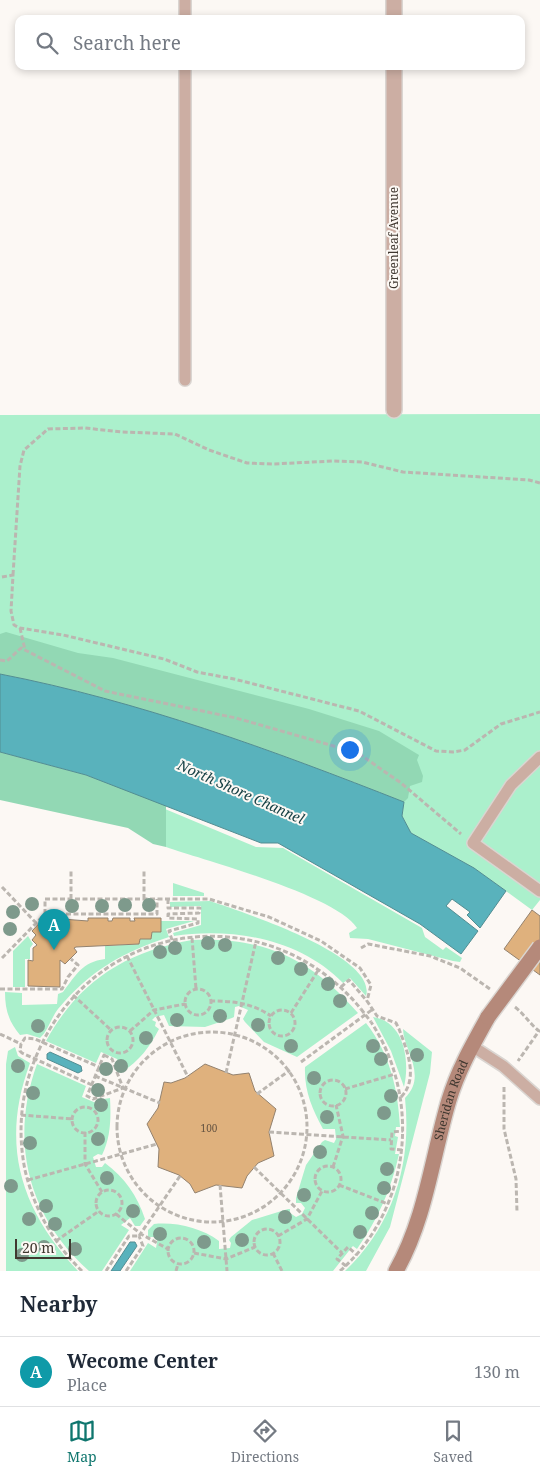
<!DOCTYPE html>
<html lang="en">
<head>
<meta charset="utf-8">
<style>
	body { margin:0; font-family:"Noto Serif",serif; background:#f6f6f7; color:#1f2937 }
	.scale { position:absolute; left:15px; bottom:12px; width:56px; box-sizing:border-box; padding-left:5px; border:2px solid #403830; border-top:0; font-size:14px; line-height:18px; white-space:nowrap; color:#403830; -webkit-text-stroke:4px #fcf8f4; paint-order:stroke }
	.you { position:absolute; left:349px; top:749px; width:18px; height:18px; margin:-12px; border:4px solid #fff; border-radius:50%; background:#1a73e8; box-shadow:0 0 0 8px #1a73e833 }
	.badge { display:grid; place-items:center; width:32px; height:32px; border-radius:50%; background:#0f766e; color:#fff; font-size:16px; font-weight:700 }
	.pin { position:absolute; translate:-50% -41px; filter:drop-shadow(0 1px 2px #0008) }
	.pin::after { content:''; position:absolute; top:26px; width:18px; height:15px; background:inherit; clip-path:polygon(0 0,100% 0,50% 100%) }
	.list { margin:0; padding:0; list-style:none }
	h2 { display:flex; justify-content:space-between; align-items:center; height:65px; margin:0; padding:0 20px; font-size:21px }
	h2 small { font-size:16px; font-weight:400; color:#747a83 }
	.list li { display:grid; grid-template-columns:32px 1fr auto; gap:15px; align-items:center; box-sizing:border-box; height:70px; padding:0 20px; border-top:1px solid #e0e1e3 }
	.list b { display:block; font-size:19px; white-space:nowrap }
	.list p { margin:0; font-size:16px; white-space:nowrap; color:#747a83 }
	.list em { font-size:16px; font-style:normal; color:#747a83 }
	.icon { flex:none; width:28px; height:28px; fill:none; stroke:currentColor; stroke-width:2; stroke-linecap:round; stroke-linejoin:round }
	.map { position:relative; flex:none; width:540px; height:1271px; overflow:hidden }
	.search { position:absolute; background:#fff; box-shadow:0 2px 8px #0003; left:15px; right:15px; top:15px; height:55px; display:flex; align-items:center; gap:12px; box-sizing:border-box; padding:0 18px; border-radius:10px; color:#747a83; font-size:19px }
	.sheet { height:135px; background:#fff }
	nav { display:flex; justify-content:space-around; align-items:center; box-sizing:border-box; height:70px; border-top:1px solid #e0e1e3; background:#fff; font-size:14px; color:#747a83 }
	nav a { display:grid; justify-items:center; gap:2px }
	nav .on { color:#0f766e }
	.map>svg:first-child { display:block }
</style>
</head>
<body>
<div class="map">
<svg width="540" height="1271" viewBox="0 0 540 1271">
	<rect width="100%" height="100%" fill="#fcf8f4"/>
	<path fill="#abf0cc" d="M540,414V900L532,910L474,868L411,833L402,816L404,802C272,750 139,701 0,674V415Z
		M165,809L256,847L283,848L422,928L425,937L443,950L446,947L462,958L460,962L453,961L368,939L350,938L349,933L357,928C336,895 206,861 166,847Z
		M173,883L204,893V896H173Z
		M210,901C239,911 378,955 366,996L350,978L343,983C300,939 232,927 174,936L173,933L201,925V906L170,907V902Z
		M161,921H194L166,929L169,937C121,953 91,970 58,1009C51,1018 48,1031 40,1038L27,1034L20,1035C9,1022 5,1010 5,992L22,993V1005L57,1004L58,994L63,992C76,975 82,962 105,959V946L139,944L140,939H151L152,932H161Z
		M28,936L33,944L30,948V959H25V987H13V951Z
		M192,940C265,937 310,958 358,1013L297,1057L264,1042L245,1022L243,1019L248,1010L239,1006L235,1007L234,1017L232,1018L205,1027L169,1026L164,1015L155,1017L152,1020L156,1022L155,1026L159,1029C150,1047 139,1061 122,1072L117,1059L101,1052L96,1063L46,1041C79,981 125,952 192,940Z
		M373,1017C405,1022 410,1061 404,1087L391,1051Z
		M366,1023C390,1054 398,1089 400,1127H396L395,1136L398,1137L395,1154H399C391,1190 378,1219 357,1249L353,1246L352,1247L333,1271H130L148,1243L156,1248L158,1237H148V1230L154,1224C177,1222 201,1228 219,1241V1249L230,1248L231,1243L229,1240L231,1237L252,1220L288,1209H290V1213L296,1217L302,1214L305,1208L301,1203H296V1198L306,1165L322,1142L325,1140L334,1143L336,1139L335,1129H323C312,1109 304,1090 305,1067Z
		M403,1029L432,1052L430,1073L390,1227L366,1271H345C393,1225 412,1164 405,1098C428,1075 403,1049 403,1029Z
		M15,1047L18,1056L30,1063C0,1144 20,1209 78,1271H6V1064L8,1051Z
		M37,1064L86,1086L82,1097L96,1103L98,1100L110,1098C111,1117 111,1137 102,1155L98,1154L93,1157L96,1167H102L105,1163C125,1178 137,1195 145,1219L140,1226H135L130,1218L121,1225L129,1230L102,1271H89C28,1217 9,1141 37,1064Z"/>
	<path fill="#92d8b4" d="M6,632L78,653L113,658L309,709L379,731L419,755L417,760L423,776L422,782L410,786L408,798L404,802C272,750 139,701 0,674V634Z
		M0,752L86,775L166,805V847L153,844L128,828L0,800Z"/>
	<path fill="#59b2bc" stroke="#528d92" d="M0,674C139,701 272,750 404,802L402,816L411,833L474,868L506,891L480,928L467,915L470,912L452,899L446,906L478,931L461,954L420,924L278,843H261L86,775L0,752Z
		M50,1052L81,1066L82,1071L78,1073L47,1059V1054Z
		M130,1242H135L137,1246L120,1271H111Z"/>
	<path fill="#fcf8f4" d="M505,947L540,972V995L531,1007L486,974Z"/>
	<path fill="#dfb17d" stroke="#93826f" d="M532,910L540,916V975L504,949Z
		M44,918L48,923L53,919L58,923L62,919L88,921V918H108V921H112L113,918H130V921H135L134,918H161V932H152L151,939H140L139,944L76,947L74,948L77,952L65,964L60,960V987L28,986V960L33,961V948L37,945L32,940L36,935L32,931Z
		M205,1064L233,1075L249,1073L255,1091L276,1109L269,1132L274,1156L258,1163L247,1176L242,1188L216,1185L195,1193L190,1184L179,1175L158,1167L159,1149L147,1124L158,1108L164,1082L171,1083L185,1078Z"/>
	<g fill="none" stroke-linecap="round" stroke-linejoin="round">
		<g stroke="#dad5d1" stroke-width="14">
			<path id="lane" d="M185,0V19
				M185,66V380
				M540,757L511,785L473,843L540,891
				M472,1046L503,1066L540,1099"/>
		</g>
		<g stroke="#dad5d1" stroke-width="18">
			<path id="street" d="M394,19V0
				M394,410V66"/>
		</g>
		<g stroke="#dad5d1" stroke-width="18">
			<g id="secondary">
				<path id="s1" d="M396,1271C426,1218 432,1157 449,1100C458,1070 473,1044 488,1017"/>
			</g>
		</g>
		<path stroke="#bbb6b0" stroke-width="3" stroke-dasharray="5 2.5" stroke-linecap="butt" d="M13,575L20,466L24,450L48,429L85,428L122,432L175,434L209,450L247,463L272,464L334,461L362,462L403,472L529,480L540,483
			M2,577L13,575L11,611L14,625L20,628L63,635L164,659L197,672L234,679L359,711L436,751L453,752L465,750L501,724L540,712
			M20,628L25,650
			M0,660L7,661L21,648L105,691L236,718L358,753L401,783L461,834
			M2,887L38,925
			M71,899V871
			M144,899V871
			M168,899V908H200L199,913L168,914V918L198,919V923L169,931L172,940
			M45,914V899H209L269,917L321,941L360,968L371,985L367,1001L377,1016L396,1023L399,1029C407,1050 419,1079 401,1097
			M192,938L196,989
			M361,948L368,944L430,956L460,968L490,989
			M127,956L188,1077
			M2,958L45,914H157V899
			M341,987L349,980L367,1001
			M0,989H62L68,977L78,965L71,959
			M185 1002a13 13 0 1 1 26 0a13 13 0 1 1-26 0Z
			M73,995L111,1030
			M210,1001C233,1001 252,1003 271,1016
			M515,1007C525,1015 530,1024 539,1031L518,1061
			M269 1023a13 13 0 1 1 26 0a13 13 0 1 1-26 0Z
			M291,1013L319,969
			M107 1040a13 13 0 1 1 26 0a13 13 0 1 1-26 0Z
			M130,1031L154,1010L185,1004
			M117 1127a95 95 0 1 1 190 0a95 95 0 1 1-190 0Z
			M0,1034L21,1044
			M104,1055L112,1059L123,1088L93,1099L87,1096Z
			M301,1062L373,1009
			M226,1073L256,941
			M95,1076L160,1103
			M320 1093a13 13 0 1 1 26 0a13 13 0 1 1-26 0Z
			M92,1085L22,1053L20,1051L21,1044L25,1038L35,1039L99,1067
			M504,1087V1129L516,1179L517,1212
			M345,1089L395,1074
			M257,1094L290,1070
			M72 1120a13 13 0 1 1 26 0a13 13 0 1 1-26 0Z
			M21,1115L73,1119
			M85,1132V1164L102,1192
			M269,1132L391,1140
			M402,1150L391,1149L392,1132L403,1131
			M315 1179a13 13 0 1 1 26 0a13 13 0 1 1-26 0Z
			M254,1167L342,1253
			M333,1167L343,1136L336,1105
			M28,1180L157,1144
			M220,1185L227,1271
			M339,1185L388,1204
			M96 1203a13 13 0 1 1 26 0a13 13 0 1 1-26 0Z
			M116,1214L141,1234L168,1249
			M254 1242a13 13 0 1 1 26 0a13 13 0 1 1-26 0Z
			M139,1236L180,1176
			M278,1236L307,1219L322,1191
			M168 1251a13 13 0 1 1 26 0a13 13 0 1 1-26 0Z
			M56,1241L99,1211
			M194,1253L226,1259L255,1247
			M273,1253L282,1271
			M346,1266L337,1259L348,1247L357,1255
			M82,1271C54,1244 34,1209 25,1170C17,1130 21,1090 38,1052C97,918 268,896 361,1009
			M106,1271L129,1236H139
			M126,1271L143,1246L139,1236
			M176,1271L178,1264
			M340,1271C411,1209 422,1099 371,1022"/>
		<use href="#lane" stroke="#ccaea3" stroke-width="11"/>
		<use href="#street" stroke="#ccaea3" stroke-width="15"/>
		<use href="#secondary" stroke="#b5897a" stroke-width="15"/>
		<g stroke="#dad5d1" stroke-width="18" stroke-linecap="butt">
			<path id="secondary-bridge" d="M488,1017L540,947"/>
		</g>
		<path stroke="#bbb6b0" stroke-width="3" stroke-dasharray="5 2.5" stroke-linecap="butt" d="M361,1009L371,1022"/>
		<use href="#secondary-bridge" stroke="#b5897a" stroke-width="15"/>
	</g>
	<g fill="#7e9a8c">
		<circle cx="32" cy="904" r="7"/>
		<circle cx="125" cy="905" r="7"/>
		<circle cx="149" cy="905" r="7"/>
		<circle cx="72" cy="906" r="7"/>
		<circle cx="102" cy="906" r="7"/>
		<circle cx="13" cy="912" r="7"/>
		<circle cx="10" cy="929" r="7"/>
		<circle cx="208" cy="943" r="7"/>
		<circle cx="225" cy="945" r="7"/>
		<circle cx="175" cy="948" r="7"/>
		<circle cx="160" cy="952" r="7"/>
		<circle cx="278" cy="958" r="7"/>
		<circle cx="301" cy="969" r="7"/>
		<circle cx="328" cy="984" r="7"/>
		<circle cx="340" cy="1001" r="7"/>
		<circle cx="220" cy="1016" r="7"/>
		<circle cx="177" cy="1020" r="7"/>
		<circle cx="258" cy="1025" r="7"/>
		<circle cx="38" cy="1026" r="7"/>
		<circle cx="146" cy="1038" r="7"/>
		<circle cx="291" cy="1046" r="7"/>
		<circle cx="373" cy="1046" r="7"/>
		<circle cx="417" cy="1055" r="7"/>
		<circle cx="381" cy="1059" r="7"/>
		<circle cx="18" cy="1066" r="7"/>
		<circle cx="121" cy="1066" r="7"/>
		<circle cx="106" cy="1069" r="7"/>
		<circle cx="314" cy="1078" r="7"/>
		<circle cx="98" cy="1090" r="7"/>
		<circle cx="33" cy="1093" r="7"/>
		<circle cx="391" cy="1096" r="7"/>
		<circle cx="101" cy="1105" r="7"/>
		<circle cx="384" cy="1113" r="7"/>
		<circle cx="327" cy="1117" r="7"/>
		<circle cx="98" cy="1139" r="7"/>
		<circle cx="30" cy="1143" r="7"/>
		<circle cx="320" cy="1152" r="7"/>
		<circle cx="387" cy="1169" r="7"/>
		<circle cx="107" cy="1178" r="7"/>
		<circle cx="11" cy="1186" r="7"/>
		<circle cx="384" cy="1188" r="7"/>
		<circle cx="304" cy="1195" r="7"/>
		<circle cx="46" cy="1206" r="7"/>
		<circle cx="133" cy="1211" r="7"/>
		<circle cx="372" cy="1213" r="7"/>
		<circle cx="285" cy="1217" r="7"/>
		<circle cx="29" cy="1219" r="7"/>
		<circle cx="55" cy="1224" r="7"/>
		<circle cx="360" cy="1232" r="7"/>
		<circle cx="160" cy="1234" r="7"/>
		<circle cx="242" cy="1240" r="7"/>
		<circle cx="204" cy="1242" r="7"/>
		<circle cx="44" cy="1247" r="7"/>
		<circle cx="75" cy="1249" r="7"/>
		<circle cx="22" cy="1255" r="7"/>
	</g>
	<g text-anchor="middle" stroke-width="4" stroke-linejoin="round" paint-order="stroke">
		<g font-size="10" fill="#685643">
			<text x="209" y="1132">100</text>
		</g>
		<g font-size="12" fill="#403830" stroke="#fcf8f4">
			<text transform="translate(394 238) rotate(-90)" y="4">Greenleaf Avenue</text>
			<text dy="4" stroke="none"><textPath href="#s1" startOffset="180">Sheridan Road</textPath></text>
		</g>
		<g font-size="14" font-style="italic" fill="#194347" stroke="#fcf8f4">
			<text transform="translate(241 792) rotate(24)" y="5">North Shore Channel</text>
		</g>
	</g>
</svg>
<div class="scale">20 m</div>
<div class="you"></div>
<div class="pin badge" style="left:54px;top:950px;background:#0f9aa8">A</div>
<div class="search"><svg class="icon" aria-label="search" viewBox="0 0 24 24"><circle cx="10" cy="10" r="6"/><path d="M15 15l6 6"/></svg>Search here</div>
</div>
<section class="sheet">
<h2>Nearby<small></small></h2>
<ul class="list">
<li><span class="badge" style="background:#0f9aa8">A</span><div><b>Wecome Center</b><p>Place</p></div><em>130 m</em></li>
</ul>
</section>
<nav>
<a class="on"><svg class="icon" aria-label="map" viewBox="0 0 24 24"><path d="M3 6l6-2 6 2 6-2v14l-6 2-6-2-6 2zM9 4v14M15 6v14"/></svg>Map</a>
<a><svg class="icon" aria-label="directions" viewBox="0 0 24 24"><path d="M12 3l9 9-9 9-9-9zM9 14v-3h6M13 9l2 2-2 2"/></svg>Directions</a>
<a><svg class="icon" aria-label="saved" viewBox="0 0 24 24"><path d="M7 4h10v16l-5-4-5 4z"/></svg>Saved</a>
</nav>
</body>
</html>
